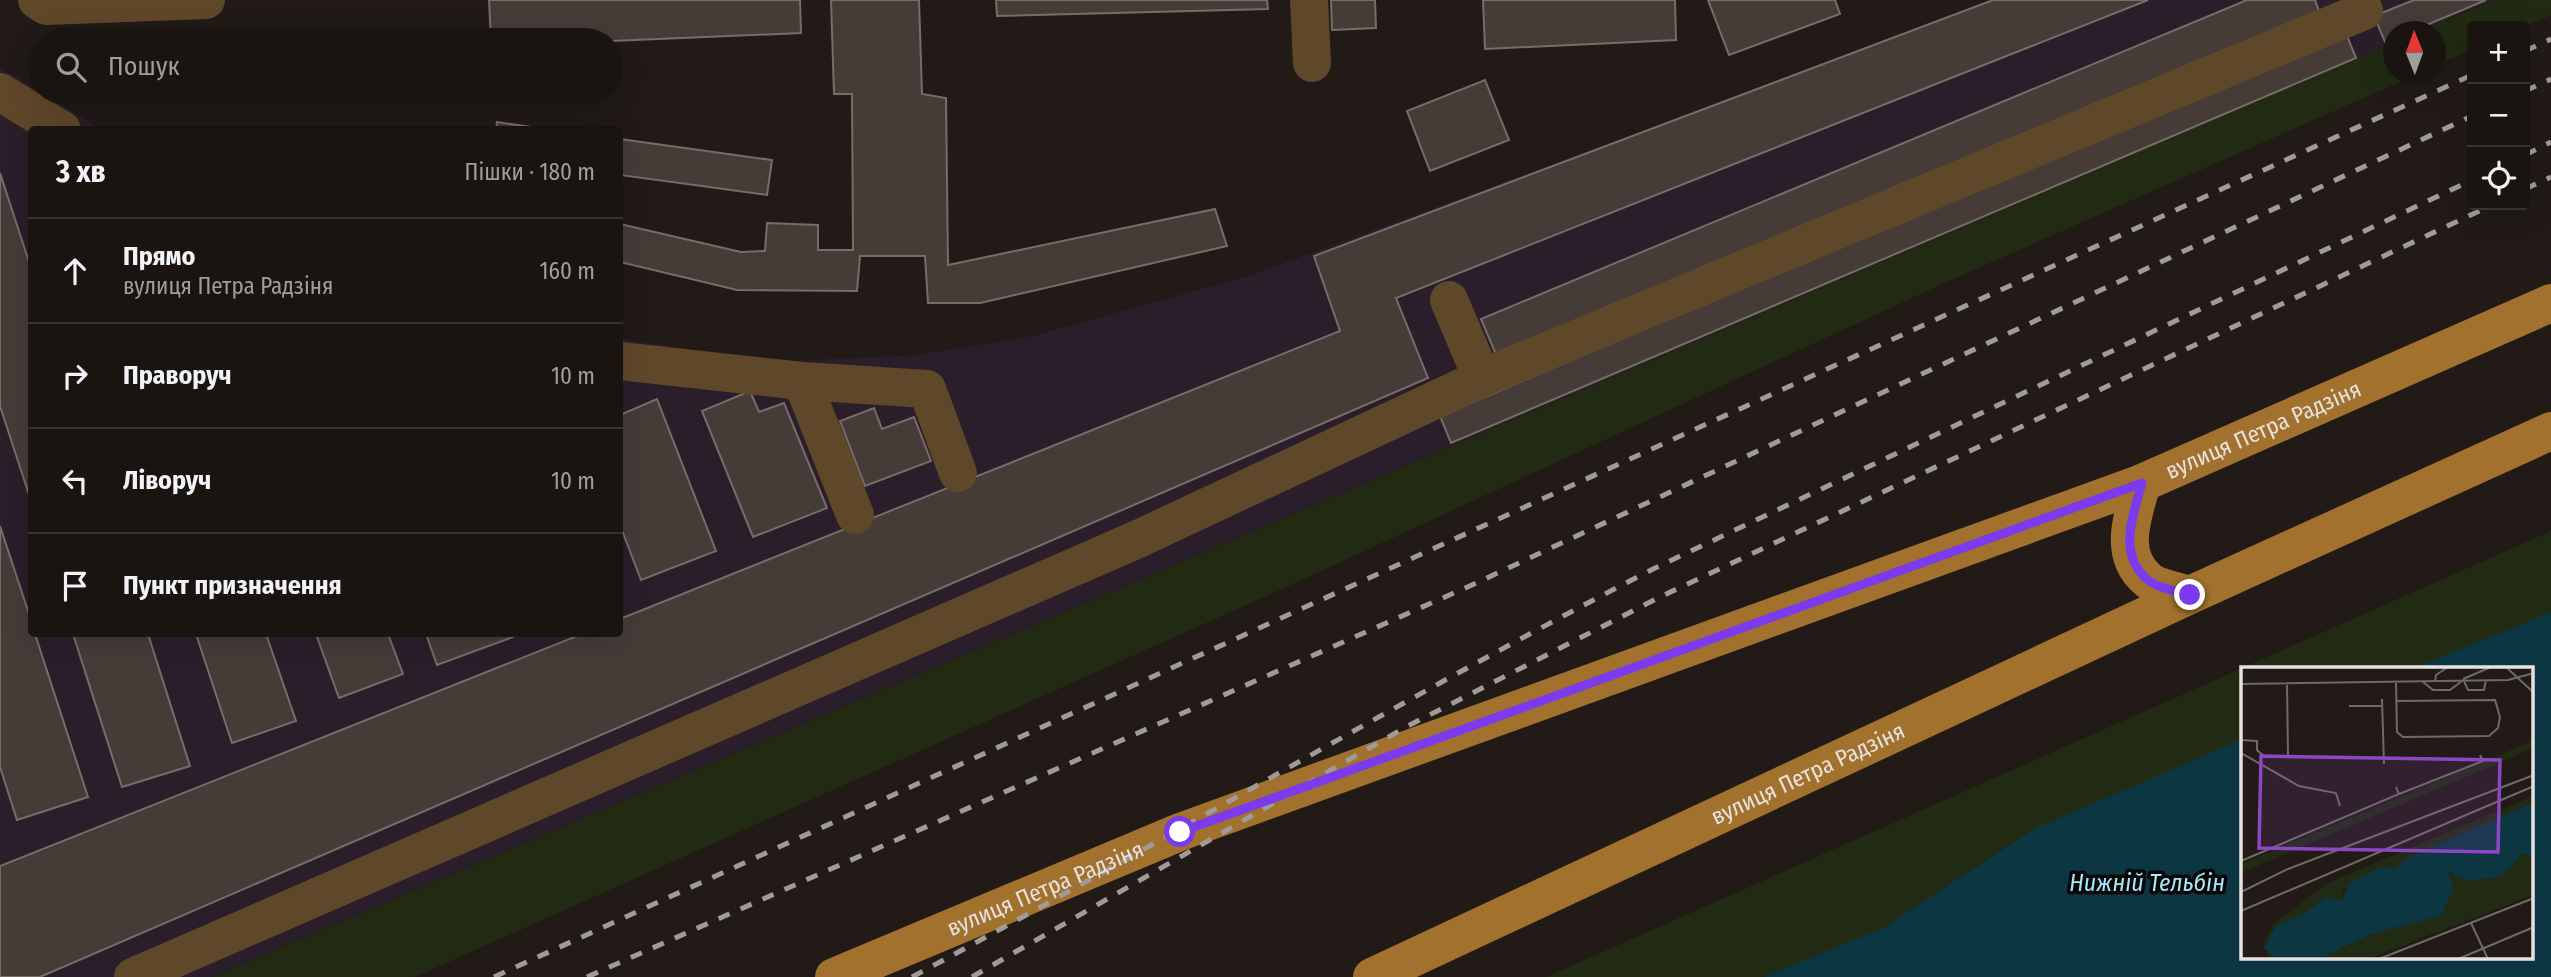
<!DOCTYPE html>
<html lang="uk">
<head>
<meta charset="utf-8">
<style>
	body { margin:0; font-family:"Fira Sans Condensed",sans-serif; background:#26211e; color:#f1f3f6 }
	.controls { position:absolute; right:21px; top:21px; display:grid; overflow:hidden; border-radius:7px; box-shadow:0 7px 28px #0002 }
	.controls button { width:63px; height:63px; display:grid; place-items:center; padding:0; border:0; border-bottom:2px solid #373330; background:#191410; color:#f1f3f6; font:35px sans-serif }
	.compass { position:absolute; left:2383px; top:21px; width:63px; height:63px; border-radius:50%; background:#191410; box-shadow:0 7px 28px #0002; rotate:359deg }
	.stop { position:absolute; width:21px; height:21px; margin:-16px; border:5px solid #7c3aed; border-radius:50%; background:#fff }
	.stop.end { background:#7c3aed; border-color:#fff; box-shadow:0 2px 7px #0008 }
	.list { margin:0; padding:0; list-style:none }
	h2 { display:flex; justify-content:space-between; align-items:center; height:91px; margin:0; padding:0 28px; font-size:30px }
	h2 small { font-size:23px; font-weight:400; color:#9f9e9f }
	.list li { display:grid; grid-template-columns:46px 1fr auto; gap:21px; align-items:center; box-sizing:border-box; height:105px; padding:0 28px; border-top:2px solid #373330 }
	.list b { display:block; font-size:26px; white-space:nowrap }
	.list p { margin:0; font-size:23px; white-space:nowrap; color:#9f9e9f }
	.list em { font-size:23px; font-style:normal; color:#9f9e9f }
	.icon { flex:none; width:38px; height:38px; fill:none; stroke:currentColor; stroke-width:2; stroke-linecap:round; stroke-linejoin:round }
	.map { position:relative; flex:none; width:2551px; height:977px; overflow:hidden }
	.search { position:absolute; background:#191410; box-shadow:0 7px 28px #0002; left:28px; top:28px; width:595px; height:77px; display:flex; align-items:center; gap:18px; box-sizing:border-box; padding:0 24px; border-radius:38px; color:#9f9e9f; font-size:26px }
	.panel { position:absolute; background:#191410; box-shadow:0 7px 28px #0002; left:28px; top:126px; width:595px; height:511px; border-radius:7px }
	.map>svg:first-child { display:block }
</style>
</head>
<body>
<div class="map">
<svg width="2551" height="977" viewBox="0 0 2551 977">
	<rect width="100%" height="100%" fill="#211a16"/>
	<path fill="#2a1e2b" d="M2002,0H2494L2421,31L2394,32L2393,43L212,977H0V67L100,129L32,130V634H620V338L767,362L916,355L1033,336L1248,276Z"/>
	<path fill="#212b13" d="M2494,0H2551V15L2525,26H2472V49L2436,66V32L2421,31Z
		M2393,43L2394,74H2418L1949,281L1291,585L415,977H212Z
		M2551,531V687L2532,669H2243V818L1895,977H1546Z"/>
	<path fill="#0c3641" d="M2551,612V977H1764L1883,928L2036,828L2243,739V958H2532V669H2411Z"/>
	<path fill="#453c38" stroke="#776d68" stroke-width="2" d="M489,0H800L801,33L611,41L491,40Z
		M831,0H919L922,94L946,98L948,265L1215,209L1227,246L980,303H928L925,256H860L857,291L737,290L620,262V224L741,252L765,251L767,223L818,225V250H853L852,94H834Z
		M996,0H1267L1268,9L997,16Z
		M1331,0H1375L1376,28L1332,30Z
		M1483,0H1675L1676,40L1485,49Z
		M1708,0H1835L1840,14L1729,55Z
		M1993,0H2148L1396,298L1428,378L40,977H0V866L582,634H620V619L1340,331L1314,256Z
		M2247,0H2315L2320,14L1497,357L1481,319Z
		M2414,0H2486L2410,32H2394V38L2385,42L2374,16Z
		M2345,31L2356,58L1451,443L1440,416Z
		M1485,80L1509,140L1430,171L1407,111Z
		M497,122L551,130H496Z
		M620,139L772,160L767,195L620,175Z
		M0,173L32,271V504L0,406Z
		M750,391L759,412L784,403L827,508L753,537L702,411Z
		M657,399L716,551L641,580L620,525V415Z
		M874,408L882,429L914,417L931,461L865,486L840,421Z
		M0,526L32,623V634H35L88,797L17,820L0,767Z
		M73,634H148L190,766L122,787Z
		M196,634H266L296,721L232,743Z
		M316,634H388L403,674L339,698Z
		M426,634H512L513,637L437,665Z"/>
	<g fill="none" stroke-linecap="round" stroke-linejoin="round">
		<path stroke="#5f472a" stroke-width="38" d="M37,0L46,6L206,0
			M1309,0L1312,63
			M0,92L62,130
			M620,361L802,381L855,515
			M1482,378L2364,11L2360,0
			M802,381L927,389L958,473
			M133,977L1138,539L1482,378L1449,300"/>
		<g stroke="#a2712e" stroke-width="38">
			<path d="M2142,483C2133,516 2117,554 2148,580C2157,588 2178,591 2190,595"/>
			<path id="s1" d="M834,977L1180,832L2142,483L2551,303"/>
			<path id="s2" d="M1372,977L2190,595L2551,431"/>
		</g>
		<path stroke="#a09b97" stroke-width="5" stroke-dasharray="12 12" stroke-linecap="butt" d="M2525,51L2551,39
			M2525,91L2551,79
			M2525,155L2551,142
			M2525,189L2551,177
			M494,977L2472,75
			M587,977L1472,585L2472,116
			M912,977C1161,844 1402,698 1653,569L2472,180
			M972,977L1404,728L1662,596L2492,205"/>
	</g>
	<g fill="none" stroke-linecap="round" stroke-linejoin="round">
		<path stroke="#7c3aed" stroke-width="9" d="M1180,832L2142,483C2133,516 2117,554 2148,580C2157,588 2178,591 2190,595"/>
	</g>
	<g text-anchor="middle" stroke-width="7" stroke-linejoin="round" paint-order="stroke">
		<g font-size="23" fill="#e7e2df" stroke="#080605">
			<text dy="8" stroke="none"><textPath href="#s1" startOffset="1531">вулиця Петра Радзіня</textPath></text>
			<text dy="8" stroke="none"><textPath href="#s2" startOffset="481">вулиця Петра Радзіня</textPath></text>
			<text dy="8" stroke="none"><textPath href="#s1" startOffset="229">вулиця Петра Радзіня</textPath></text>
		</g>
		<g font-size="24" font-style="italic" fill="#a5e9fd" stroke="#080605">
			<text x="2147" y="891">Нижній Тельбін</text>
		</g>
	</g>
	<g transform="translate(2241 667)">
		<rect width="292" height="292" fill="#211a16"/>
		<path d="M292,74L288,83L0,206V197ZM292,129V162L103,222L100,234L36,258L24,279L34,292H28L22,277L33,256L89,215ZM280,187L292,188V228L127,292H79L130,267L200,249L213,220L207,205L226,214L251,211L264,207Z" fill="#212b13"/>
		<path d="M292,136V188L280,187L264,207L251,211L226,214L207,205L213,220L200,249L130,267L79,292H34L23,281L36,258L64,246L85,230L100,234L109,215L140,201H154L166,191Z" fill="#0c3641"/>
		<path fill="none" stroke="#706a66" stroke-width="2" d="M265,0L293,26M222,12L250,0M223,14L227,23H243L245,13M182,15L192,23H209L221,14M194,15L195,8L207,0M155,16L156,65L162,70L248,69L257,61L259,50L254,33L156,34M0,17L267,13L293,6M141,32L143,97M108,39H142M0,73L16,74V83L24,90L47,89L46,18M0,86L58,119L95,126L99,139M158,127L242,94L239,88M0,194L158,127L155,120M0,225L47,202L293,108M0,244L293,119M230,256L247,292M138,292L293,231M217,292L293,260"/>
		<path fill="#8b47c4" fill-opacity="0.15" stroke="#8b47c4" stroke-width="3.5" d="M20,89L259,93L257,185L18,181Z"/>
		<rect width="292" height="292" fill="none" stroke="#e7e2df" stroke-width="3.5"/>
	</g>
</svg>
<div class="controls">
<button>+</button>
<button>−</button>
<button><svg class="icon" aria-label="locate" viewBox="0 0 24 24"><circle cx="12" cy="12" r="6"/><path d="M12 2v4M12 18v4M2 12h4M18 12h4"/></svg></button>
</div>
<svg class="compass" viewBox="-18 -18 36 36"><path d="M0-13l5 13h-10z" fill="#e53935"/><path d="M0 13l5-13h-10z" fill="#9f9e9f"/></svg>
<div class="stop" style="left:1180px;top:832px"></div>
<div class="stop end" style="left:2190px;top:595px"></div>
<div class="search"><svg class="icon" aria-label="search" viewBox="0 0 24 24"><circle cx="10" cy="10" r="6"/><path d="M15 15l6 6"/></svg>Пошук</div>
<section class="panel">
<h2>3 хв<small>Пішки · 180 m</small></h2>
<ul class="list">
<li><svg class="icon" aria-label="ahead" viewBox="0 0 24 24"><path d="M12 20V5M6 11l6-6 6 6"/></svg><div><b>Прямо</b><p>вулиця Петра Радзіня</p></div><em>160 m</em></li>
<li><svg class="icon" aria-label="right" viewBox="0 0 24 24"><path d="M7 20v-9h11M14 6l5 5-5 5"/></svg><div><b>Праворуч</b></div><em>10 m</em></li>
<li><svg class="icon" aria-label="left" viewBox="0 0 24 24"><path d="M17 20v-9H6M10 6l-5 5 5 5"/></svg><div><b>Ліворуч</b></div><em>10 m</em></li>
<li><svg class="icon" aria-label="arrive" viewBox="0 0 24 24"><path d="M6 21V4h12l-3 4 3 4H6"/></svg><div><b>Пункт призначення</b></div></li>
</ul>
</section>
</div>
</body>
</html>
